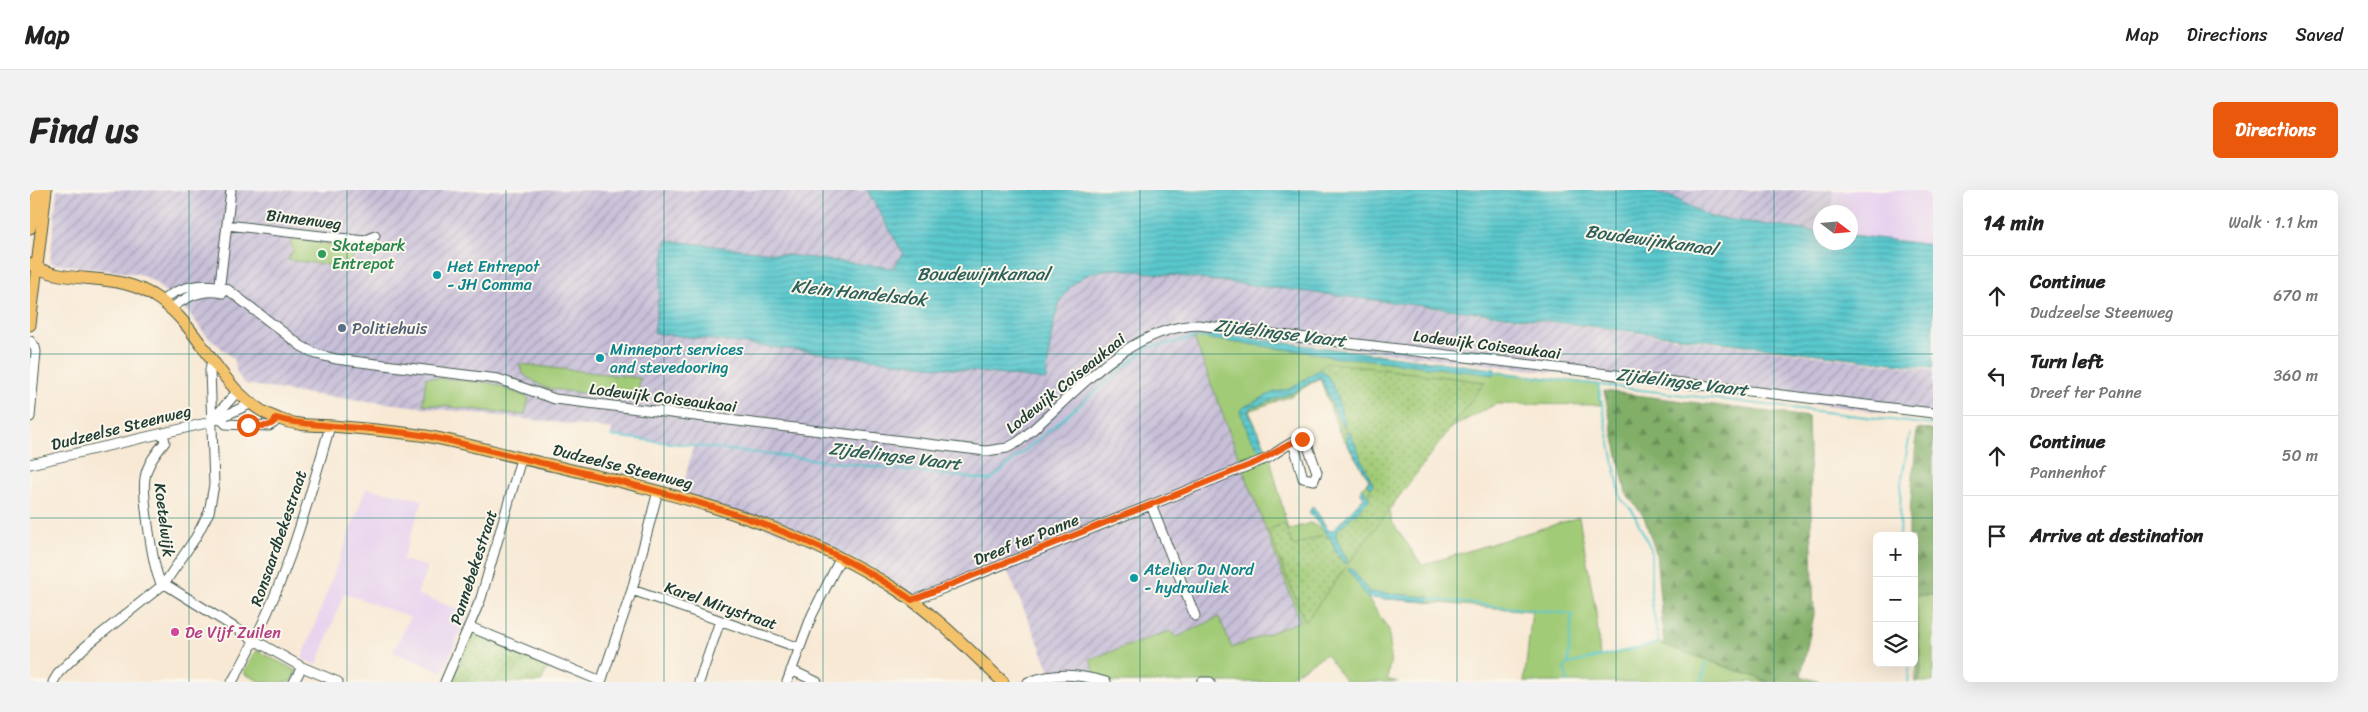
<!DOCTYPE html>
<html lang="en">
<head>
<meta charset="utf-8">
<style>
	body { margin:0; font-family:Sriracha,sans-serif; background:#f2f2f2; color:#222 }
	.controls { position:absolute; right:15px; bottom:15px; display:grid; overflow:hidden; border-radius:8px; box-shadow:0 5px 20px #0002 }
	.controls button { width:45px; height:45px; display:grid; place-items:center; padding:0; border:0; border-bottom:1px solid #e0e0e0; background:#fff; color:#222; font:25px sans-serif }
	.compass { position:absolute; left:1783px; top:15px; width:45px; height:45px; border-radius:50%; background:#fff; box-shadow:0 5px 20px #0002; rotate:106deg }
	.stop { position:absolute; width:15px; height:15px; margin:-11px; border:4px solid #ea580c; border-radius:50%; background:#fff }
	.stop.end { background:#ea580c; border-color:#fff; box-shadow:0 1px 5px #0008 }
	.list { margin:0; padding:0; list-style:none }
	h2 { display:flex; justify-content:space-between; align-items:center; height:65px; margin:0; padding:0 20px; font-size:21px }
	h2 small { font-size:16px; font-weight:400; color:#767676 }
	.list li { display:grid; grid-template-columns:32px 1fr auto; gap:15px; align-items:center; box-sizing:border-box; height:80px; padding:0 20px; border-top:1px solid #e0e0e0 }
	.list b { display:block; font-size:19px; white-space:nowrap }
	.list p { margin:0; font-size:16px; white-space:nowrap; color:#767676 }
	.list em { font-size:16px; font-style:normal; color:#767676 }
	.icon { flex:none; width:28px; height:28px; fill:none; stroke:currentColor; stroke-width:2; stroke-linecap:round; stroke-linejoin:round }
	.map { position:relative; flex:none; width:1903px; height:492px; overflow:hidden; border-radius:8px }
	header { display:flex; align-items:center; gap:30px; box-sizing:border-box; height:70px; padding:0 25px; background:#fff; border-bottom:1px solid #e0e0e0 }
	header strong { font-size:24px }
	nav { display:flex; gap:28px; margin-inline-start:auto; font-size:18px }
	.intro { display:flex; align-items:center; justify-content:space-between; box-sizing:border-box; height:120px; padding:0 30px }
	h1 { margin:0; font-size:35px }
	.button { padding:12px 22px; border-radius:8px; background:#ea580c; color:#fff; font-size:18px; font-weight:700 }
	main { display:flex; gap:30px; padding:0 30px }
	aside { flex:1; background:#fff; border-radius:8px; box-shadow:0 5px 20px #0002 }
	.map>svg:first-child { display:block }
</style>
</head>
<body>
<header>
<strong>Map</strong>
<nav><a>Map</a><a>Directions</a><a>Saved</a></nav>
</header>
<div class="intro"><h1>Find us</h1><a class="button">Directions</a></div>
<main>
<div class="map">
<svg width="1903" height="492" viewBox="0 0 1903 492">
	<defs>
		<pattern id="industrial-furrows" width="10" height="10" patternUnits="userSpaceOnUse" patternTransform="scale(1.25)"><rect width="10" height="10" fill="#c8bfd8"/><path d="M-1 1l2-2M0 10L10 0M9 11l2-2" fill="none" stroke="#a29cb0"/></pattern>
		<pattern id="forest-firs" width="22" height="20" patternUnits="userSpaceOnUse" patternTransform="scale(1.25)"><rect width="22" height="20" fill="#81af68"/><path d="M5 1l3.5 6h-7zM16 11l3.5 6h-7z" fill="#699056"/></pattern>
		<pattern id="park-dots" width="8" height="8" patternUnits="userSpaceOnUse" patternTransform="scale(1.25)"><rect width="8" height="8" fill="#a2cb77"/><path d="M2 2h.1M6 6h.1" fill="none" stroke="#83a662" stroke-width="1.8" stroke-linecap="round"/></pattern>
		<pattern id="water-rules" width="6" height="5" patternUnits="userSpaceOnUse" patternTransform="scale(1.25)"><rect width="6" height="5" fill="#5ac8ce"/><path d="M0 2.5h6" fill="none" stroke="#4aa4a8"/></pattern>
	</defs>
	<rect width="100%" height="100%" fill="#fbf7ec"/>
	<filter id="ink" filterUnits="userSpaceOnUse"><feTurbulence type="fractalNoise" baseFrequency=".02" numOctaves="2"/><feDisplacementMap in="SourceGraphic" scale="10" xChannelSelector="R" yChannelSelector="G"/><feConvolveMatrix kernelMatrix="1 2 1 2 8 2 1 2 1" color-interpolation-filters="sRGB"/></filter>
	<filter id="wash" filterUnits="userSpaceOnUse"><feTurbulence type="fractalNoise" baseFrequency=".0096" numOctaves="4" result="noise"/><feDisplacementMap in="SourceGraphic" scale="20" xChannelSelector="R" yChannelSelector="G"/><feGaussianBlur stdDeviation="1.12" result="paint"/><feColorMatrix in="noise" values="0 0 0 0 0 0 0 0 0 0 0 0 0 0 0 0 0 1.4 0 .05"/><feComposite in="paint" operator="in"/></filter>
	<g filter="url(#wash)">
		<rect width="100%" height="100%" fill="#f8e9d5"/>
		<path fill="#e7d2ef" d="M1623,0H1903V55L1821,45L1820,22H1790Z
			M336,298L393,310L372,370L398,377L387,404L438,423L413,482L363,462L380,427L314,403L287,475L272,469Z"/>
		<path fill="url(#industrial-furrows)" d="M27,0H837L873,63L863,78L636,50L1016,190L1022,138L1027,119L1034,103L1044,92L1057,84L1073,79H1089L1903,180V228L1178,141L1177,146L1164,148L1270,431L1202,458L1189,427L1147,447L1060,470L1067,489L1022,485L974,373L886,408L846,380L824,369L651,306L663,256H666L581,246L582,239L269,203L215,194L207,183L204,169L175,144L160,124L123,91L109,84L20,73Z
			M1623,0H1804L1802,22H1790V42L1681,27L1640,6L1626,4Z"/>
		<path fill="#a2cb77" stroke="#608456" fill-rule="evenodd" d="M262,49L324,57L322,78L258,70L263,60L260,52Z
			M1177,146L1568,194L1571,215L1466,214L1346,277L1362,332L1392,375L1549,327L1566,422L1570,467L1629,453L1739,492H1494L1502,421L1337,407L1359,440L1361,468L1357,489L1368,492H1316L1296,464L1251,492H1076L1067,489L1060,469L1140,441L1147,447L1189,427L1202,458L1270,431L1164,148ZM1290,188L1309,241L1339,290L1330,301L1334,307L1302,344L1280,333L1258,340L1240,267L1219,221L1261,206Z
			M489,174L610,188L608,211L515,198L494,185Z
			M396,187L462,193L499,208L495,225L393,214Z
			M1886,405H1903V492H1889L1891,479Z
			M226,460L267,481L261,492H231L213,483Z"/>
		<path fill="url(#forest-firs)" stroke="#50764e" d="M1574,201L1778,227L1784,425L1771,486L1791,492H1739L1634,455L1626,363L1614,327L1596,303Z
			M1887,239L1903,240V405H1886L1891,479L1889,492H1885L1887,477L1884,427V346H1879V333Z"/>
		<path fill="url(#park-dots)" stroke="#608456" d="M1295,172L1455,192L1275,432L1238,340L1254,333L1263,356L1293,345L1296,348L1339,308L1341,295L1288,182Z
			M443,442L519,475L511,492H421Z"/>
		<path fill="url(#water-rules)" stroke="#3c8281" d="M837,0H1623L1626,4L1640,6L1681,27L1790,42V52H1820L1821,45L1903,55V178L1089,79C1020,80 1023,137 1016,190L624,143L636,50L863,78L873,63Z
			M1179,144H1186L1465,179L1464,185L1333,169L1306,168L1284,163L1177,149Z
			M1290,179C1305,188 1308,216 1315,231L1314,235L1311,234L1290,187L1262,203L1221,218L1218,222L1236,258L1230,261L1219,245L1210,221L1212,218L1244,202L1260,199Z
			M1319,240L1343,295L1341,298L1337,294L1339,290L1317,253V242Z
			M1333,298L1340,309L1307,341L1306,348L1318,372L1314,374L1305,361L1301,350L1279,322L1283,316L1299,341L1303,340L1334,307L1330,301Z
			M1321,377L1339,402L1400,407L1399,412L1341,408L1338,409L1318,379Z"/>
		<g fill="none" stroke-linecap="round" stroke-linejoin="round">
			<path stroke="#5ac8ce" stroke-width="2" d="M1462,182L1903,235
				M581,246L960,290L1117,158L1164,148L1179,147
				M1869,346L1871,294L1880,244
				M1399,409L1542,424L1538,473
				M1538,492L1534,479L1538,474L1629,453L1621,409V359L1602,320L1591,309L1568,194
				M1672,492L1676,473
				M1878,492L1880,473"/>
		</g>
	</g>
	<g filter="url(#ink)">
		<g fill="none" stroke-linecap="round" stroke-linejoin="round">
			<g stroke="#40574c" stroke-width="11">
				<path id="minor" d="M197,35L335,51L345,46
					M189,102L201,0
					M132,111C148,96 176,91 197,99L271,156L286,164L306,169L468,189L525,209L956,261L977,258L988,252C1042,209 1094,138 1168,135L1903,223
					M141,119C156,106 174,99 193,103
					M0,151L5,157L6,162L0,227
					M189,227L196,234L239,236L244,233L246,228
					M183,229L207,202
					M133,244L135,252C127,262 117,274 115,288C112,303 123,378 130,391L226,451L272,477L308,492
					M0,274L181,232L220,214
					M1121,315L1165,426
					M602,400L770,458
					M882,411L1240,267C1249,260 1259,254 1269,249L1276,251L1287,282L1284,290L1273,288L1263,252
					M440,437L571,491
					M761,480L787,492
					M23,492L29,482L56,456L134,394L166,347L179,322L184,295L180,180L182,170
					M202,492C251,408 274,328 300,236
					M264,492L272,477
					M415,492L451,408L491,269
					M571,492L602,400L628,301
					M669,492L690,431
					M757,492L782,425L810,369
					M998,492C1026,482 1048,484 1076,492
					M1172,492H1180"/>
			</g>
			<g stroke="#40574c" stroke-width="13">
				<path id="major" d="M0,38L8,0
					M0,74C40,98 87,78 130,110C176,143 192,209 249,229C267,236 285,235 303,236C334,239 366,241 396,246C440,254 482,267 525,276C648,305 762,332 870,402C908,427 940,461 973,492
					M0,135L16,0"/>
			</g>
			<use href="#minor" stroke="#fff" stroke-width="9"/>
			<use href="#major" stroke="#f4c26a" stroke-width="11"/>
		</g>
	</g>
	<g fill="none" stroke-linecap="round" stroke-linejoin="round" filter="url(#ink)">
		<path stroke="#ea580c" stroke-width="6" d="M218,235C228,235 242,240 246,228C265,234 283,234 302,236C334,238 366,241 397,246C441,255 485,267 529,277C652,306 777,336 882,410L1227,272L1269,249H1272"/>
	</g>
	<path fill="none" stroke="#0f766e" stroke-width="1" stroke-opacity="0.55" d="M159,0V492M317,0V492M476,0V492M634,0V492M793,0V492M952,0V492M1110,0V492M1269,0V492M1427,0V492M1586,0V492M1744,0V492M0,164H1903M0,328H1903"/>
	<circle fill="#2e9e5b" stroke="#fbf7ec" stroke-width="2" cx="292" cy="64" r="5"/>
	<g fill="#0f9aa8" stroke="#fbf7ec" stroke-width="2">
		<circle cx="407" cy="85" r="5"/>
		<circle cx="570" cy="168" r="5"/>
		<circle cx="1104" cy="388" r="5"/>
	</g>
	<circle fill="#5c6f8a" stroke="#fbf7ec" stroke-width="2" cx="312" cy="138" r="5"/>
	<circle fill="#d1479c" stroke="#fbf7ec" stroke-width="2" cx="145" cy="442" r="5"/>
	<g text-anchor="middle" stroke-width="4" stroke-linejoin="round" paint-order="stroke">
		<g font-size="16" fill="#1f3d34" stroke="#fbf7ec">
			<text transform="translate(274 29) rotate(7)" y="6">Binnenweg</text>
			<text transform="translate(1457 154) rotate(7)" y="6">Lodewijk Coiseaukaai</text>
			<text transform="translate(1035 193) rotate(-39)" y="6">Lodewijk Coiseaukaai</text>
			<text transform="translate(633 207) rotate(7)" y="6">Lodewijk Coiseaukaai</text>
			<text transform="translate(91 237) rotate(-14)" y="6">Dudzeelse Steenweg</text>
			<text transform="translate(593 276) rotate(14)" y="6">Dudzeelse Steenweg</text>
			<text transform="translate(135 330) rotate(83)" y="6">Koetelwijk</text>
			<text transform="translate(248 348) rotate(-71)" y="6">Ronsaardbekestraat</text>
			<text transform="translate(996 349) rotate(-22)" y="6">Dreef ter Panne</text>
			<text transform="translate(443 377) rotate(-72)" y="6">Pannebekestraat</text>
			<text transform="translate(691 415) rotate(19)" y="6">Karel Mirystraat</text>
		</g>
		<g font-size="16" fill="#27864d" stroke="#fbf7ec" text-anchor="start">
			<text x="302" y="61">Skatepark<tspan x="302" dy="18">Entrepot</tspan></text>
		</g>
		<g font-size="16" fill="#0d838f" stroke="#fbf7ec" text-anchor="start">
			<text x="417" y="82">Het Entrepot<tspan x="417" dy="18">- JH Comma</tspan></text>
			<text x="580" y="165">Minneport services<tspan x="580" dy="18">and stevedooring</tspan></text>
			<text x="1114" y="385">Atelier Du Nord<tspan x="1114" dy="18">- hydrauliek</tspan></text>
		</g>
		<g font-size="16" fill="#4e5e75" stroke="#fbf7ec" text-anchor="start">
			<text x="322" y="144">Politiehuis</text>
		</g>
		<g font-size="16" fill="#b23c85" stroke="#fbf7ec" text-anchor="start">
			<text x="155" y="448">De Vijf Zuilen</text>
		</g>
		<g font-size="18" font-style="italic" fill="#2e605a" stroke="#fbf7ec">
			<text transform="translate(1621 50) rotate(8)" y="6">Boudewijnkanaal</text>
			<text x="953" y="90">Boudewijnkanaal</text>
			<text transform="translate(829 103) rotate(6)" y="6">Klein Handelsdok</text>
			<text transform="translate(1250 143) rotate(7)" y="6">Zijdelingse Vaart</text>
			<text transform="translate(1652 192) rotate(7)" y="6">Zijdelingse Vaart</text>
			<text transform="translate(865 266) rotate(7)" y="6">Zijdelingse Vaart</text>
		</g>
	</g>
</svg>
<div class="controls">
<button>+</button>
<button>−</button>
<button><svg class="icon" aria-label="layers" viewBox="0 0 24 24"><path d="M12 4l9 5-9 5-9-5zM3 14l9 5 9-5"/></svg></button>
</div>
<svg class="compass" viewBox="-18 -18 36 36"><path d="M0-13l5 13h-10z" fill="#e53935"/><path d="M0 13l5-13h-10z" fill="#767676"/></svg>
<div class="stop" style="left:218px;top:235px"></div>
<div class="stop end" style="left:1272px;top:249px"></div>
</div>
<aside>
<h2>14 min<small>Walk · 1.1 km</small></h2>
<ul class="list">
<li><svg class="icon" aria-label="ahead" viewBox="0 0 24 24"><path d="M12 20V5M6 11l6-6 6 6"/></svg><div><b>Continue</b><p>Dudzeelse Steenweg</p></div><em>670 m</em></li>
<li><svg class="icon" aria-label="left" viewBox="0 0 24 24"><path d="M17 20v-9H6M10 6l-5 5 5 5"/></svg><div><b>Turn left</b><p>Dreef ter Panne</p></div><em>360 m</em></li>
<li><svg class="icon" aria-label="ahead" viewBox="0 0 24 24"><path d="M12 20V5M6 11l6-6 6 6"/></svg><div><b>Continue</b><p>Pannenhof</p></div><em>50 m</em></li>
<li><svg class="icon" aria-label="arrive" viewBox="0 0 24 24"><path d="M6 21V4h12l-3 4 3 4H6"/></svg><div><b>Arrive at destination</b></div></li>
</ul>
</aside>
</main>
</body>
</html>
